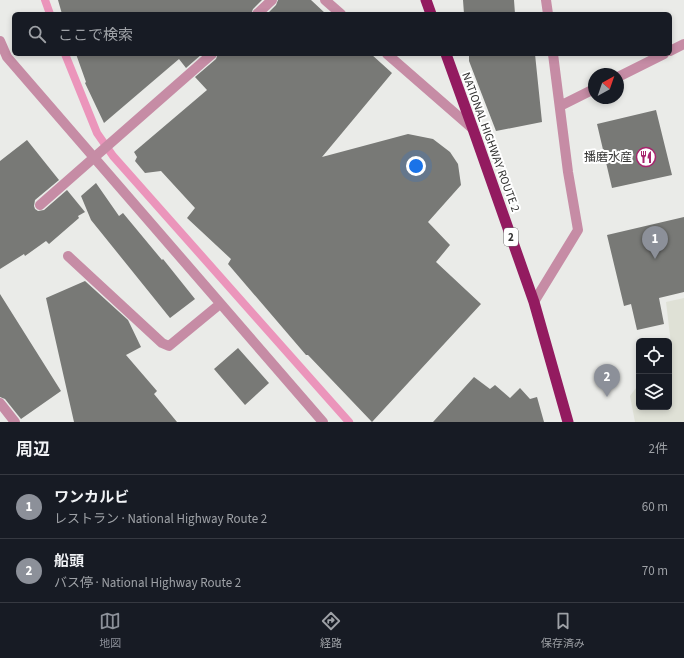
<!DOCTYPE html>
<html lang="ja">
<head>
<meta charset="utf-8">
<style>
	body { margin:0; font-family:"Source Sans 3","Noto Sans JP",sans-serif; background:#242831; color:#f1f3f6 }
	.controls { position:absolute; right:12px; bottom:12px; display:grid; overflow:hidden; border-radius:6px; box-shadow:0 2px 6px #0003 }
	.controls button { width:36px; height:36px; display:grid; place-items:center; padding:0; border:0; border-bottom:1px solid #363941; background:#171b24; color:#f1f3f6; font:20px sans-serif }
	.compass { position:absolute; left:588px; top:68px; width:36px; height:36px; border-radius:50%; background:#171b24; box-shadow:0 2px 6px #0003; rotate:40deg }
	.you { position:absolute; left:416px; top:166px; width:14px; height:14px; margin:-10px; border:3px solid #fff; border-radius:50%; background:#1a73e8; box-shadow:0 0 0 6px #1a73e833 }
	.badge { display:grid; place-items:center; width:26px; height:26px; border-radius:50%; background:#8c9099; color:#fff; font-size:13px; font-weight:700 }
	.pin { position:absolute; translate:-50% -33px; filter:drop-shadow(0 1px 2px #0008) }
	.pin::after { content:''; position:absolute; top:21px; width:14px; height:12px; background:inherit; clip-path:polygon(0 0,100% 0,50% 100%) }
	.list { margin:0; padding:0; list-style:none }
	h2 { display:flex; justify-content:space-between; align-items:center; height:52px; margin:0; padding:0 16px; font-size:17px }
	h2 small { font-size:13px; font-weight:400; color:#9ea1a6 }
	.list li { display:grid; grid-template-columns:26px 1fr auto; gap:12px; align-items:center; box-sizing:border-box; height:64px; padding:0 16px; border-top:1px solid #363941 }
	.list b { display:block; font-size:15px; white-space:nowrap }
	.list p { margin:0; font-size:13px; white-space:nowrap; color:#9ea1a6 }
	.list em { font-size:13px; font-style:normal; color:#9ea1a6 }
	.icon { flex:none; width:22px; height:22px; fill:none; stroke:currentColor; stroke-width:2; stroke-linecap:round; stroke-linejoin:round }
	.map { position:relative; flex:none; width:684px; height:422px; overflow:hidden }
	.search { position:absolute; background:#171b24; box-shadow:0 2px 6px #0003; left:12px; right:12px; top:12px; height:44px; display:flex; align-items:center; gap:10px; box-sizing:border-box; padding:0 14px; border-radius:6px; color:#9ea1a6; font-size:15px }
	.sheet { height:180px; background:#171b24 }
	nav { display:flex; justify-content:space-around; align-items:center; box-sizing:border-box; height:56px; border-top:1px solid #363941; background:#171b24; font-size:11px; color:#9ea1a6 }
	nav a { display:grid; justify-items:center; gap:2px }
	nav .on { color:#8c9099 }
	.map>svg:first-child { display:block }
</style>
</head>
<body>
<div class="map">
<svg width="684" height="422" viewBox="0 0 684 422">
	<rect width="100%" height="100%" fill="#eaebe8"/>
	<path fill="#dfe1d6" d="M684,298V422H635L630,396L639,384V407H669V346L671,344L666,302Z"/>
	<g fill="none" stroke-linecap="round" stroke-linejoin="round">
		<path stroke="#eb95bb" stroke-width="8" d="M45,0L50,14
			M65,54L97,133L113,156L349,422"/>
	</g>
	<path fill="#787976" d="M58,0H262L253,9L251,14H62Z
		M278,0H311L326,14H267L276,5Z
		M463,0H514L515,14H464Z
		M76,54H202L186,68L179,59L104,123L85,83L86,82Z
		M218,54H371L392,73L322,157L408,134L433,139L450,152L458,164L461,185L428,222L450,245L436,262L481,304L372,422L308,355H306L228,264L231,259L187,218L195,208L161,171L145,173L135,161L137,157L134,152L207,90L195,77L216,59Z
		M469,54H535L542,122L496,131L469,61Z
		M656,110L672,175L612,188L597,124Z
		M27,140L59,180L35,200L34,206L35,209L38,211L44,210L67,190L85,212L78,216L79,218L49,244L46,241L25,256L24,254L0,269V161Z
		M96,183L119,216L123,213L162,260L163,259L195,299L170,318L91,220L81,196Z
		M684,217V292L659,298L664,324L637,330L631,304L624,306L607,235Z
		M85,281L128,320L141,347L126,355L157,391L154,394L177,422H74L46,298Z
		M0,294L61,391L21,419L5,399L0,397Z
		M238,348L269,383L245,405L214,369Z
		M474,377L490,389L495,385L510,398L520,388L530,399L537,397L544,422H433Z"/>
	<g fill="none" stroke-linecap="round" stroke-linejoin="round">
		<path stroke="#c68ca5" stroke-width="10" d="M325,0L341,14
			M546,0L548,14
			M257,14L272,0
			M0,41L7,57L323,422
			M670,51L684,44
			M387,54L473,129
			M618,77L664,54
			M560,106L594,89
			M40,205L212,54
			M68,256L162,343L169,346L220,304
			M534,302L578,230L568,172L553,54
			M0,403L15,422"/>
		<path stroke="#931b60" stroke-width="11" d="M426,0L431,14
			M446,54L473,129L534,302L568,422"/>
	</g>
	<defs>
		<g id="restaurant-ring" transform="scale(1)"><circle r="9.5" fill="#fff" stroke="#a8236d" stroke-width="1.5"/><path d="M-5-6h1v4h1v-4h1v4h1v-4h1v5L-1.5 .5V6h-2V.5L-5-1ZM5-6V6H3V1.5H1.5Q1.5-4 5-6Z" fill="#a8236d"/></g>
	</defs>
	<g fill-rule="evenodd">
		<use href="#restaurant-ring" x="646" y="157"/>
	</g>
	<g text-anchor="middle" stroke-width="4" stroke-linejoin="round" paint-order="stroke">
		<rect fill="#fff" stroke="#707070" stroke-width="1" x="504" y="228" width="14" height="18" rx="3"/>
		<g font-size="11" font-weight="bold" fill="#333332">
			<text x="511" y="241">2</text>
		</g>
		<g font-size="12" fill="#333332" stroke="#fff">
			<text transform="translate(491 142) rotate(70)" y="4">NATIONAL HIGHWAY ROUTE 2</text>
		</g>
		<g font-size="12" fill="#333332" stroke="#fff" text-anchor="end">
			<text x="632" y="161">播磨水産</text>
		</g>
	</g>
</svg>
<div class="controls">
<button><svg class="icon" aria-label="locate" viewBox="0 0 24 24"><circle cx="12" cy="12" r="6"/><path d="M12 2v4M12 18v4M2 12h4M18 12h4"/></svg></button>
<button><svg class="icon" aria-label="layers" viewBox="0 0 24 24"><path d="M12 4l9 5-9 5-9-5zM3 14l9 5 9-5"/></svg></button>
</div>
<svg class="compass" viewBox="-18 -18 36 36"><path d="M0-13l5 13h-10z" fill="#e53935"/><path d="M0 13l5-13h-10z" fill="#9ea1a6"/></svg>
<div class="you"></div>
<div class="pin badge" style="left:655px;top:259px">1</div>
<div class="pin badge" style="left:607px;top:397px">2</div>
<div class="search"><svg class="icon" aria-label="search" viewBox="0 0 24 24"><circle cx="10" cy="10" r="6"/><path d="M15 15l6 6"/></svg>ここで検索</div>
</div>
<section class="sheet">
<h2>周辺<small>2件</small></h2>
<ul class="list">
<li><span class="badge">1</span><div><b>ワンカルビ</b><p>レストラン · National Highway Route 2</p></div><em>60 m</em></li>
<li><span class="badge">2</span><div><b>船頭</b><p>バス停 · National Highway Route 2</p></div><em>70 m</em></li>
</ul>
</section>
<nav>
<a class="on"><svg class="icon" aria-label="map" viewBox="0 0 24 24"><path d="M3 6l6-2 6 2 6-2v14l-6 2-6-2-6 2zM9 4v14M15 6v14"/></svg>地図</a>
<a><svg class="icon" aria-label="directions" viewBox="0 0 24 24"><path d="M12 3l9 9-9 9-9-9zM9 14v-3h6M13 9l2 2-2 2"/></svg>経路</a>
<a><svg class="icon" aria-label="saved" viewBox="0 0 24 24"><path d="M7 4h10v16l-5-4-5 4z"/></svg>保存済み</a>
</nav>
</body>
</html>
